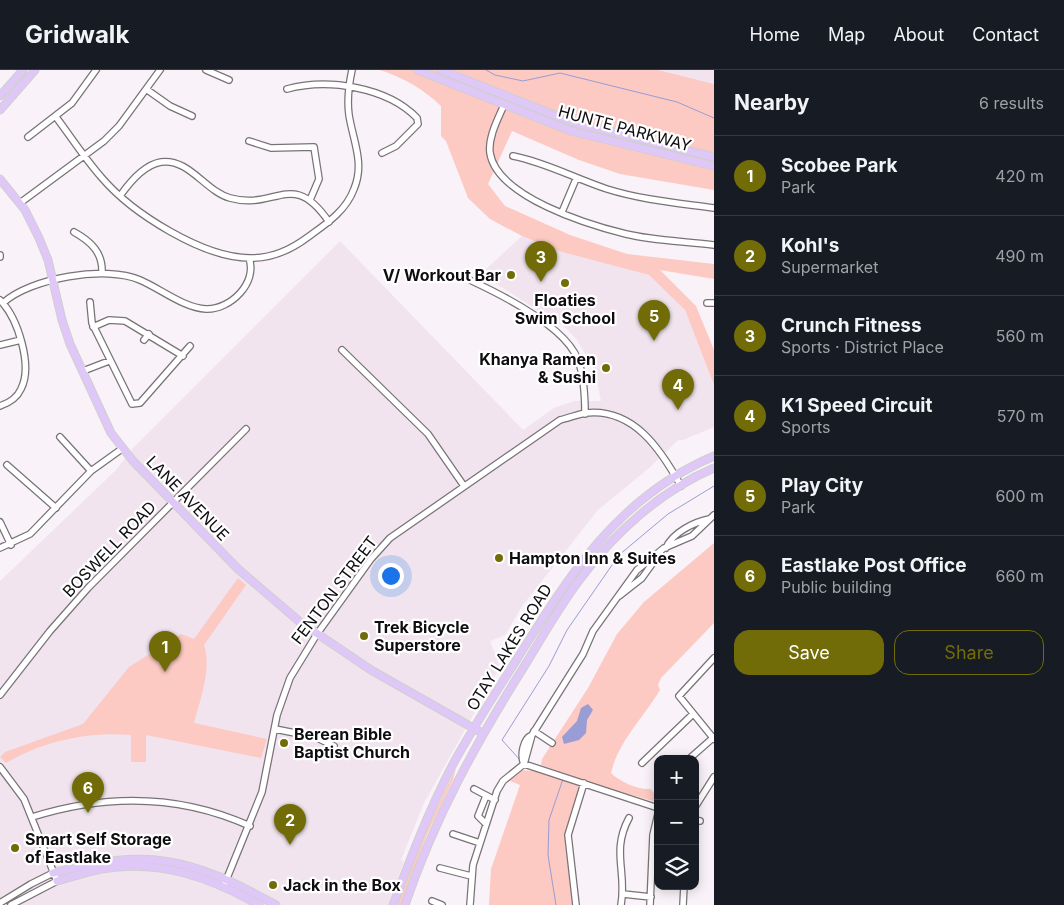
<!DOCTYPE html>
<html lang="en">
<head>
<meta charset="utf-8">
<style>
	body { margin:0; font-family:Inter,sans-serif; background:#20242c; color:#f1f3f6 }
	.controls { position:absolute; right:15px; bottom:15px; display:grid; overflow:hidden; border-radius:10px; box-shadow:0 2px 12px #0003 }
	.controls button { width:45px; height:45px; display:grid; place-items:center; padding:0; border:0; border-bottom:1px solid #363941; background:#171b24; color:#f1f3f6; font:25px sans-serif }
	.you { position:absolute; left:390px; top:505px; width:18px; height:18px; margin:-12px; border:4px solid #fff; border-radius:50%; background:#1a73e8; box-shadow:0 0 0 8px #1a73e833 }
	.badge { display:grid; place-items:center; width:32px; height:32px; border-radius:50%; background:#726c08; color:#fff; font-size:16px; font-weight:700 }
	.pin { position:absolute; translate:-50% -41px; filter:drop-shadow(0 1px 2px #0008) }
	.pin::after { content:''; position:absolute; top:26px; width:18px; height:15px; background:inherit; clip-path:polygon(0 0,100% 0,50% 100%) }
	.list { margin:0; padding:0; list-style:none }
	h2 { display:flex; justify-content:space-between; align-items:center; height:65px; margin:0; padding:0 20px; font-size:21px }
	h2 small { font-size:16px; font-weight:400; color:#9ea1a6 }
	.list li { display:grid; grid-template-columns:32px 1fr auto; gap:15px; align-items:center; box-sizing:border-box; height:80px; padding:0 20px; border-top:1px solid #363941 }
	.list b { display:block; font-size:19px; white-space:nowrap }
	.list p { margin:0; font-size:16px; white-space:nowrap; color:#9ea1a6 }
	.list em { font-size:16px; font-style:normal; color:#9ea1a6 }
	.actions { display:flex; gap:10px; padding:15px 20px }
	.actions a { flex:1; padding:11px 0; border:1px solid #726c08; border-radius:15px; text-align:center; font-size:18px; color:#726c08 }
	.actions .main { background:#726c08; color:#fff }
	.icon { flex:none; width:28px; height:28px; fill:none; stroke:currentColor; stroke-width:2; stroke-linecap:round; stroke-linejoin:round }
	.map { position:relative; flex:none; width:714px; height:835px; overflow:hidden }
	header { display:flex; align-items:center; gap:30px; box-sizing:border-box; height:70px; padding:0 25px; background:#171b24; border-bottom:1px solid #363941 }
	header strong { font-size:24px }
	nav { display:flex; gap:28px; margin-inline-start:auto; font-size:18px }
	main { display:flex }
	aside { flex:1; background:#171b24 }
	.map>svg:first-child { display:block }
</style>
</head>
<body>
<header>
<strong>Gridwalk</strong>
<nav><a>Home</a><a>Map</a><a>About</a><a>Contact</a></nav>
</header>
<main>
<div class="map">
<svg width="714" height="835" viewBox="0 0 714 835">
	<rect width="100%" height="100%" fill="#f9f2f8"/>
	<path fill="#f1e4ee" d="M658,0H714V14L697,11Z
		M522,166L562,182L649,205L685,240L714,315V357L683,370H678L649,398L598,440L522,536L505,565L490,571L500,597L424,733L401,790L404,791L388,835H0V511L116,400L132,379L340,171L523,360L554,338L574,331H601L595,301L577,270L566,258L495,213L483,202Z"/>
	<path fill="#fcc9c3" d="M380,0H658L714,14V120L620,104L579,90L512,61L488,114L505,136L570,165L627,184L714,194V209L660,200L696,236L714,280V315L685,240L649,205L562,182L522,166L490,149L468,128L446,71L441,66V36C422,18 404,8 380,0Z
		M714,473V553L661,608L658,615L660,620C643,648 618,672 611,703C620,712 638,720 651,719L658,729L653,731L596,715L541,695L542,689L588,618L617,564L644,532Z
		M238,508L246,515L204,575C212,598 200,630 194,653L267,669L261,688L146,665V692H131V665C90,661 42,671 6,693L0,687L5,682L83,654L129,597L181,564L194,569Z
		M456,698L453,710L426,767L401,835H397L423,766Z
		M519,700L537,701L582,715L570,756L578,835H489L491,799L520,715L508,710Z"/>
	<path fill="#989dd6" d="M588,634L593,640L587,650L586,663L579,670L564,674L562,667L577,651L581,638Z"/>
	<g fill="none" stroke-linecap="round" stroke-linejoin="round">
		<path stroke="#989dd6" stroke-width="1" d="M486,0L495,5L523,11L560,3L677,32L714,48
			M520,690L502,670L549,596L567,560L619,485L668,444L714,416
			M556,835L548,785L549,750L563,709"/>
		<g stroke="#797378" stroke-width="8">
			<path id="minor" d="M206,0L229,10
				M146,19L170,36L192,46
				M287,19C328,8 387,17 417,48L418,54L396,76L382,83
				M504,35C498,49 488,67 490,83C497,127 589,155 626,164C655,171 685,171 714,175
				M56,47C71,67 85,89 102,108C132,143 204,189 252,188C272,188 292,179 308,167C326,154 346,141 354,119C365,93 353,71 349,45C347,31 349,14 352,0
				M28,67L72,33L96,0
				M249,71L271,78L314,77L319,109L310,130
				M513,86C545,92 576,109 607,119C642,130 678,133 714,138
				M120,126C129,113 144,95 161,92C189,88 205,121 230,128C276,141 292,98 329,152
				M20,133L104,71L119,56L160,0
				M562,142L576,109
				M74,162C90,171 103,182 102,203
				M0,185V187
				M472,211C504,226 566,257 578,290C584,306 585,327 585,344
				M0,230C18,248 33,296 21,319C17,328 9,333 0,336
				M90,232L92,253L132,334L140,333L190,276
				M3,233C30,208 106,195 140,210C161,219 184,238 206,239C230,240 258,213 249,188
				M707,233H714
				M93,257L109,250L125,251L183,286
				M144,270L149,264
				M0,275L21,270
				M342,280L428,364L464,416
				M83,301L109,291
				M60,367L91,401
				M7,395L56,438
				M0,452L11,475
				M0,478L30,464L91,401L123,378
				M666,478C672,463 694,452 709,449
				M619,526L642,508L660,483
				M714,588L679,626L714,669
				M0,625L50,561L88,518L246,359
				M275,659L315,667L334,676
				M534,661L552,673
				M532,665L583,584L593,561L637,500L664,478L692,466L714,445
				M689,689L714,667
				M642,693L693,644
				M524,694L658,738
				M0,697L24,729L57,811L11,835
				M474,719L495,730
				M486,726L478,746L486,754
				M695,737L714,707
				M32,747C105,724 179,724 250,756
				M695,750L700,751
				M453,764L480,773
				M440,798L471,806
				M225,813L262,722L277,645L290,608L317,564L371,489L390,468L560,350C569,348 578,344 586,343C634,338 661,380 681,416
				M623,824L651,827
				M432,831L442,835
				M0,833L31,814L53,803
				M470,835L473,795L497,721L503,711L524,694L532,665C523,669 520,685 524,694
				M576,835L568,765L584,713
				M621,835C627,802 611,781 629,748
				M650,835L653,765L658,744
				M683,835L684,816"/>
		</g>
		<g stroke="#cfcfcf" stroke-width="9">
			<path id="major" d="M418,0L571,61L714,96
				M441,0L572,52L714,87
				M0,26L23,0
				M0,40L35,0
				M0,109L25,140L39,168L48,190L62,250L70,274L111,363L133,391L238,499L300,552L371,600L482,663
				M53,803C148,777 191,788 276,835
				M57,811C72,807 86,802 101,799C159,789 210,807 259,835
				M393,835C411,787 429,740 452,696C472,659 495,624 517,589C570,504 618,427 714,386
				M405,835C435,747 476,673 525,595C543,566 560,535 581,508C614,463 662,420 714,398"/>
		</g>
		<use href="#minor" stroke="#fff" stroke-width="5.5"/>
		<use href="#major" stroke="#dfc8f8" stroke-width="7"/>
	</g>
	<g fill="#726c08" stroke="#fff" stroke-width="2">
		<circle cx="511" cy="205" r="5"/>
		<circle cx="565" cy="213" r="5"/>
		<circle cx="606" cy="298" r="5"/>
		<circle cx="499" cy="488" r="5"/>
		<circle cx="364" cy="566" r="5"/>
		<circle cx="284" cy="673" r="5"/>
		<circle cx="15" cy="778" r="5"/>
		<circle cx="273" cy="815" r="5"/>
	</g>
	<g text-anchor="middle" stroke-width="4.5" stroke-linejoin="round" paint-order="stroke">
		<g font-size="16" fill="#0f0d0f" stroke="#fff">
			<text transform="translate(625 58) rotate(15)" y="6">HUNTE PARKWAY</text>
			<text transform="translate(188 428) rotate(46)" y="6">LANE AVENUE</text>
			<text transform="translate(109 479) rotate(-46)" y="6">BOSWELL ROAD</text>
			<text transform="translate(334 520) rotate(-53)" y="6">FENTON STREET</text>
			<text transform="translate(509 577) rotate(-58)" y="6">OTAY LAKES ROAD</text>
		</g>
		<g font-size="16" font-weight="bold" fill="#0f0d0f" stroke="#fff" text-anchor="start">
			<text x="501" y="211" text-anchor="end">V/ Workout Bar</text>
			<text x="565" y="236" text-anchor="middle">Floaties<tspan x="565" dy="18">Swim School</tspan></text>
			<text x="596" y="295" text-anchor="end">Khanya Ramen<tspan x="596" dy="18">&amp; Sushi</tspan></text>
			<text x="509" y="494">Hampton Inn &amp; Suites</text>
			<text x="374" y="563">Trek Bicycle<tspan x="374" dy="18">Superstore</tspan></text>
			<text x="294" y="670">Berean Bible<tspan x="294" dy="18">Baptist Church</tspan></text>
			<text x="25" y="775">Smart Self Storage<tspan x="25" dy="18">of Eastlake</tspan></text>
			<text x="283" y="821">Jack in the Box</text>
		</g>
	</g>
</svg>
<div class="controls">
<button>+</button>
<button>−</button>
<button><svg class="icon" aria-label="layers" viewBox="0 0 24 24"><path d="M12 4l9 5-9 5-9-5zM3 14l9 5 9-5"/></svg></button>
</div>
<div class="you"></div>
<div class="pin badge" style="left:165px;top:602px">1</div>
<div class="pin badge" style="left:290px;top:775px">2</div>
<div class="pin badge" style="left:541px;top:212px">3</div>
<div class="pin badge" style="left:678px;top:340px">4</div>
<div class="pin badge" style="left:654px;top:271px">5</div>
<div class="pin badge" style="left:88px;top:743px">6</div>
</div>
<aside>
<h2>Nearby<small>6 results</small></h2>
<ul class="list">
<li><span class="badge">1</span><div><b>Scobee Park</b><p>Park</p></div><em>420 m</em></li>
<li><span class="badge">2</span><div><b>Kohl's</b><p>Supermarket</p></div><em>490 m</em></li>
<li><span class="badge">3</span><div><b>Crunch Fitness</b><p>Sports · District Place</p></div><em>560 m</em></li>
<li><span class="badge">4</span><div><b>K1 Speed Circuit</b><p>Sports</p></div><em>570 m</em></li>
<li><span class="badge">5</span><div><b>Play City</b><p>Park</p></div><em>600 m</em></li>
<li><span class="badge">6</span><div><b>Eastlake Post Office</b><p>Public building</p></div><em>660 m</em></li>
</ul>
<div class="actions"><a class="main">Save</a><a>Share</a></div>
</aside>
</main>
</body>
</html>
